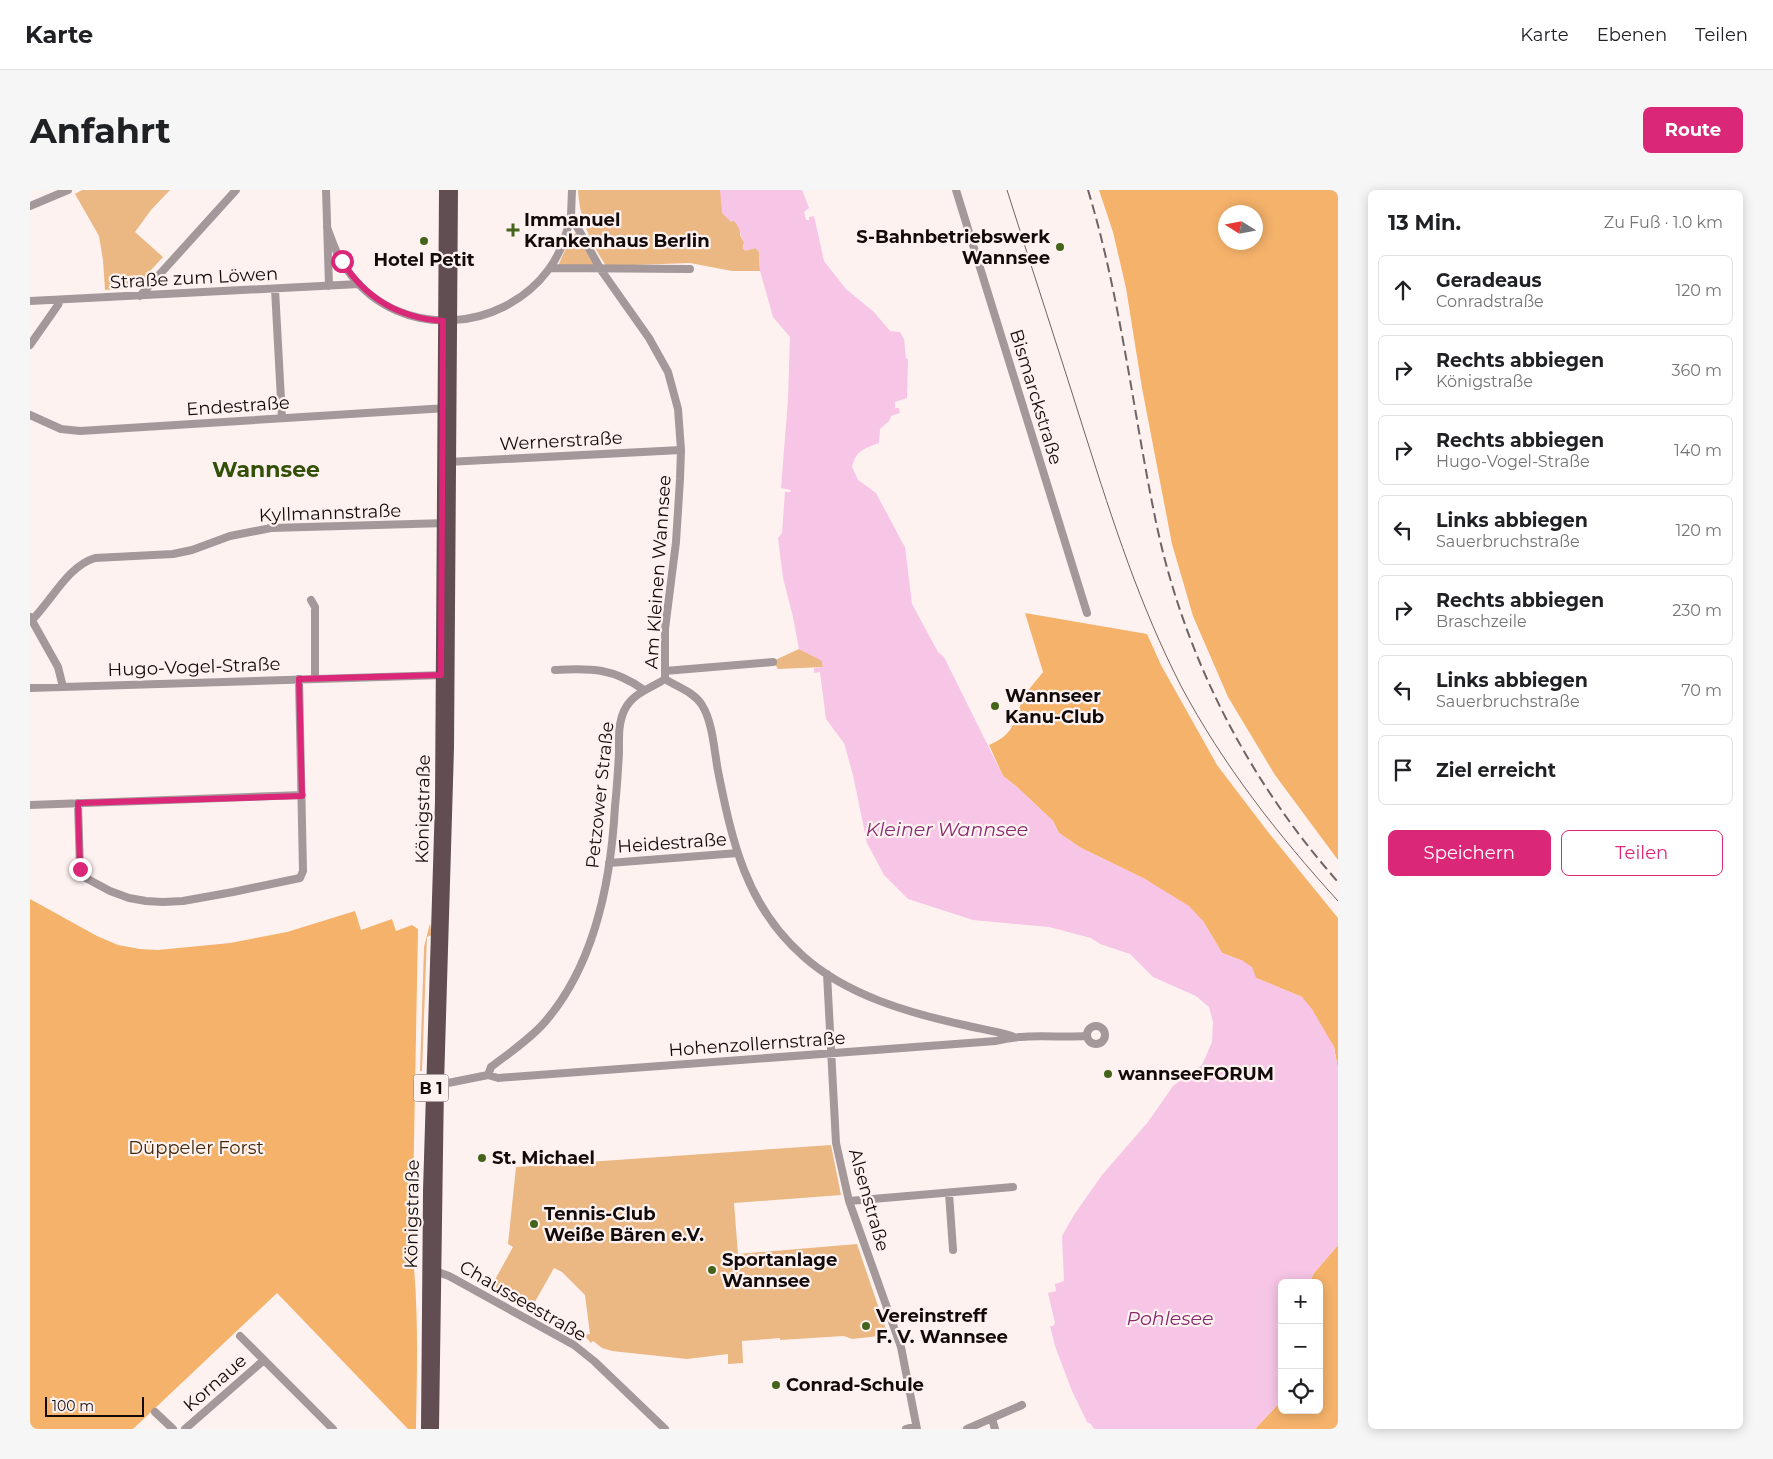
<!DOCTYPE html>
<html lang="de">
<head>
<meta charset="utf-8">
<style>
	body { margin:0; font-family:Montserrat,sans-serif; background:#f6f6f6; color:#202124 }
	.controls { position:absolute; right:15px; bottom:15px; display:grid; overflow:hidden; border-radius:8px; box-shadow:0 2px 12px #0003 }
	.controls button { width:45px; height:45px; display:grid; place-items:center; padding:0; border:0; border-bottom:1px solid #e0e0e0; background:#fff; color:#202124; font:25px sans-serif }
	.compass { position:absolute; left:1188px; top:15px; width:45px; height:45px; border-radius:50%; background:#fff; box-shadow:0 2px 12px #0003; rotate:281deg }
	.scale { position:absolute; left:15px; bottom:12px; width:99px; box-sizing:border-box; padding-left:5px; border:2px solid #130a0a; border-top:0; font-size:14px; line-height:18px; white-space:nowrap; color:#130a0a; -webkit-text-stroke:4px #fef2f1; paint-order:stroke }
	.stop { position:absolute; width:15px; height:15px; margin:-11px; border:4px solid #db2777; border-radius:50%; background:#fff }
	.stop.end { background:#db2777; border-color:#fff; box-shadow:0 1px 5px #0008 }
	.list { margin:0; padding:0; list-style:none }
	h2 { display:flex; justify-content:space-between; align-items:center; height:65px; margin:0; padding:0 20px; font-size:21px }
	h2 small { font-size:16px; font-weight:400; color:#757577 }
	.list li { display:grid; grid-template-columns:32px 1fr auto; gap:15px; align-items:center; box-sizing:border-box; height:70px; margin:0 10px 10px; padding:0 10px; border:1px solid #e0e0e0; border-radius:8px }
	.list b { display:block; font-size:19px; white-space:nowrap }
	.list p { margin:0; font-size:16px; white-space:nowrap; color:#757577 }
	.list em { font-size:16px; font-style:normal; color:#757577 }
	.actions { display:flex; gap:10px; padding:15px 20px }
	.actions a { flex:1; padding:11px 0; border:1px solid #db2777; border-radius:8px; text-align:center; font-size:18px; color:#db2777 }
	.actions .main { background:#db2777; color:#fff }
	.icon { flex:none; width:28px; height:28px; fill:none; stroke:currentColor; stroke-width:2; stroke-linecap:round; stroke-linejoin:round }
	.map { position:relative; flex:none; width:1308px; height:1239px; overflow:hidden; border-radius:8px }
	header { display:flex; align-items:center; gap:30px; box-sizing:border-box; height:70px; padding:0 25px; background:#fff; border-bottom:1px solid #e0e0e0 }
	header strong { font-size:24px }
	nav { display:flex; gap:28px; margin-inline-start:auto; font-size:18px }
	.intro { display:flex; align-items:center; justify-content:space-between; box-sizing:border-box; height:120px; padding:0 30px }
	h1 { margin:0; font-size:35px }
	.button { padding:12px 22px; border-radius:8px; background:#db2777; color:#fff; font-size:18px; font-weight:700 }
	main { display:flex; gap:30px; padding:0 30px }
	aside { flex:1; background:#fff; border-radius:8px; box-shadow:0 2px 12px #0003 }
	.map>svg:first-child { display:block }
</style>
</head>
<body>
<header>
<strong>Karte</strong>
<nav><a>Karte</a><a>Ebenen</a><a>Teilen</a></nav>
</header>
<div class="intro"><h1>Anfahrt</h1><a class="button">Route</a></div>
<main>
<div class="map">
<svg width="1308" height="1239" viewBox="0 0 1308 1239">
	<rect width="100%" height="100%" fill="#fef2f1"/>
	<path fill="#ebb782" d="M52,0H140L121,20L105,42L133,67L110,92L98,98L75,100L73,70L69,46L45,4Z
		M548,0H690L704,30L711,40L710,45L714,52L713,58L715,60L726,58L729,62L730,81H702L660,73L576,76C561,53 549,28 548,0Z
		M546,43L564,73L563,76H528L541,46Z
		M769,459L792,470L793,477L748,479L743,471Z
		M400,733L402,745L397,747L392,881H390L394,757Z
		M801,955L811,1005L704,1013L708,1064L827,1054L858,1145L822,1149L814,1146L750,1150V1148L712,1151L713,1173L698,1174V1164L657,1169L582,1161L572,1158L563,1151L561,1153L554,1145L560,1144L555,1105L532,1082L524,1078L502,1117L462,1095L483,1057L478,1054L486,977Z"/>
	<path fill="#f5b26b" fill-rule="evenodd" d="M1069,0H1308V670L1245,585L1198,507L1163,426L1142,354L1112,198L1096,98L1083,42ZM1226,22V52H1196V22Z
		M995,423L1117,444L1131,475L1187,575L1238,642L1308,728V879L1304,857L1272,807L1226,788L1213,771L1192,763L1173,731L1115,689L1051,658L1029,643L1023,631L987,597L973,586L959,555C987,543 983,530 994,507C999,498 1007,490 1013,482Z
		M0,709L67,746L88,755L110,759L128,760L200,753L257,742L325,721L331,740L362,729L366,741L382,735L388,739L382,1058C389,1119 387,1179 386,1239H378L247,1103L103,1239H0Z
		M1308,1055V1239H1225L1252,1210V1220H1289V1093H1279L1284,1083Z"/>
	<path fill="#f7c5e5" d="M690,0H772L779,18L774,22L776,30H779V27L784,26L794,71L816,99L844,122L860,141L870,142L874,149L876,168L878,169L877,208L865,212V218H869L870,223L861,226L859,231L850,239L849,253C834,259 826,260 822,277L828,290L846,303L871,350L875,357L882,414L908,462L914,467L973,586L987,597L1023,631L1029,643L1051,658L1115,689L1159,716L1173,731L1192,763L1213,771L1222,777L1226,788L1272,807L1282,819L1304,857L1308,879V1055L1284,1083L1279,1093H1252V1210L1225,1239H1064L1061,1234L1057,1232L1042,1201L1025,1156L1020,1136H1023L1025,1133L1018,1103L1026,1101L1025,1094L1034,1091L1032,1046L1044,1025L1072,985L1118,932L1143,896L1172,875L1182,852L1183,832L1179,817L1166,806L1123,787L1100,764L1070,754L1061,748L1019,737L943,730L878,709L854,685L837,653L823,585L814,553L796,529L790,482L784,483V478L793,477L792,471L769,459L763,427L753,388L748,348L752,343L755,302H760L761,300L751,298L758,210L760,147L743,127L730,81L729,62L726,58L715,61L713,58L714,52C709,43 711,39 704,31L701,32L692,23Z"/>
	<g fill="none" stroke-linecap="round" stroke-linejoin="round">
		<path stroke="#a4989b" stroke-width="8" d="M296,0L299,96
			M542,0L541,26L571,80L619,148L638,182L648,219L651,260L650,289L646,352L635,439V489C647,497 664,502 672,515C683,533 684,560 688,581C702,651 716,716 773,766C816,805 879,823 934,835C951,839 966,841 982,846
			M926,0L1057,423
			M0,16L38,0
			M297,37C303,54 309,71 321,85C371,150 472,143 519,79C531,63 536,45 541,26
			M520,78L660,79
			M245,99L252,228
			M110,106L206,0
			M0,111L329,94
			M0,155L28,115L30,110
			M0,225L31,239L50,241L417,218
			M417,272L651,260
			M281,410L285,417V489
			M0,427L28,477L33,497
			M2,430C22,410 38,376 65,368L143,364L162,360L200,346L241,338L417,333
			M525,480C562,478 583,478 614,500
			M635,481L743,472
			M0,498L415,485
			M48,613L50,679L52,686L80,701L99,708L116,711L133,712L153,711L203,702L270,688L273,681L269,489
			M0,615L272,605
			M579,673L708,663
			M797,784L806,953L819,1011L871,1157L887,1239
			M1057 845a9 9 0 1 1 18 0a9 9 0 1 1-18 0Z
			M458,885L461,877C479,863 499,850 514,833C565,775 581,691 585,616C587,598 588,580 589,563C589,549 588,534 594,521C602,503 620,499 635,489
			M405,894L418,893L458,885L468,888L966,851C995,843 1027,848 1057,846
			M919,1003L923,1060
			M819,1011L983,997
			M402,1080L419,1086L544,1155L564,1171L635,1239
			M210,1146L303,1239
			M125,1222L143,1239
			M962,1229L965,1239
			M155,1239L234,1170
			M876,1239L886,1236
			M937,1239L992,1215"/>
		<path stroke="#614d52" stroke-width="10" d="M396,1239L398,1001L410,611L414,0
			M404,1239L409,894L419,558L423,0"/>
		<path stroke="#6e6463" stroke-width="1" d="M977,0C1003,82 1030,164 1056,247C1083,332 1110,416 1151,496C1193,575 1248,645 1308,711"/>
		<path stroke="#6e6463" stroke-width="2" stroke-dasharray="10 5" stroke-linecap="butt" d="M1058,0C1091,109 1103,222 1126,332C1154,466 1218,590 1308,692"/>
	</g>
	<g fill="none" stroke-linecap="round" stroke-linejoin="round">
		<path stroke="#db2777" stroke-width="6" d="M50,679L48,613L272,606L269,489L411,485L413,131C370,128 335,108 312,71"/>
	</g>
	<g fill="#43641a" stroke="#fef2f1" stroke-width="2">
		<path d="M480.5 32.5h5v5h5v5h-5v5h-5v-5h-5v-5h5z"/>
		<circle cx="394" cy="51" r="5"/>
		<circle cx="1030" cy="57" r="5"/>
		<circle cx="965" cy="516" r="5"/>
		<circle cx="1078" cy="884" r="5"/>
		<circle cx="452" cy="968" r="5"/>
		<circle cx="504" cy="1034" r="5"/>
		<circle cx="682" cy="1080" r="5"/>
		<circle cx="836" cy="1136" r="5"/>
		<circle cx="746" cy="1195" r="5"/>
	</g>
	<g text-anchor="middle" stroke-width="4.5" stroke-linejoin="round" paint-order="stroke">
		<rect fill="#fef2f1" stroke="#5a504f" stroke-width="1" x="383.5" y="884.5" width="35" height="27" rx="4"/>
		<g font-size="16" font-weight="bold" fill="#130a0a">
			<text x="401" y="904">B 1</text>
		</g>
		<g font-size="18" font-weight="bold" fill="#130a0a" stroke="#fef2f1" text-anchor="start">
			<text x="494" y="36">Immanuel<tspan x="494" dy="21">Krankenhaus Berlin</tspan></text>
			<text x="1020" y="53" text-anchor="end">S-Bahnbetriebswerk<tspan x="1020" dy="21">Wannsee</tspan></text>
			<text x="394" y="76" text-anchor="middle">Hotel Petit</text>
			<text x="975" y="512">Wannseer<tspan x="975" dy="21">Kanu-Club</tspan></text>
			<text x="1088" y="890">wannseeFORUM</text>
			<text x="462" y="974">St. Michael</text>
			<text x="514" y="1030">Tennis-Club<tspan x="514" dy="21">Weiße Bären e.V.</tspan></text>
			<text x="692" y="1076">Sportanlage<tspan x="692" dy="21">Wannsee</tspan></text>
			<text x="846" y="1132">Vereinstreff<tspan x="846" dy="21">F. V. Wannsee</tspan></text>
			<text x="756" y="1201">Conrad-Schule</text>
		</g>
		<g font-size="18" fill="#130a0a" stroke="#fef2f1">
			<text transform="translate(164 88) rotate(-3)" y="6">Straße zum Löwen</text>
			<text transform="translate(1006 207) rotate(73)" y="6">Bismarckstraße</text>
			<text transform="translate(208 216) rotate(-4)" y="6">Endestraße</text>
			<text transform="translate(531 251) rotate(-3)" y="6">Wernerstraße</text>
			<text transform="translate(300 323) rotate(-2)" y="6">Kyllmannstraße</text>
			<text transform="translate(628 382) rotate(-86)" y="6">Am Kleinen Wannsee</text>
			<text transform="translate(164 477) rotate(-2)" y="6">Hugo-Vogel-Straße</text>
			<text transform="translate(570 605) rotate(-84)" y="6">Petzower Straße</text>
			<text transform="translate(393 619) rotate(-89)" y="6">Königstraße</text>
			<text transform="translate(642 653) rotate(-4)" y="6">Heidestraße</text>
			<text transform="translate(727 854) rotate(-4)" y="6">Hohenzollernstraße</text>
			<text transform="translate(839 1010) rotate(74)" y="6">Alsenstraße</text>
			<text transform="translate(382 1024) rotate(-89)" y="6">Königstraße</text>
			<text transform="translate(493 1111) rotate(30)" y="6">Chausseestraße</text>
			<text transform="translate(185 1193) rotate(-41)" y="6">Kornaue</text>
		</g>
		<g font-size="18" fill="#422808" stroke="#fef2f1">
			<text x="166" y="964">Düppeler Forst</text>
		</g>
		<g font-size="19" font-style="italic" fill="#882b6f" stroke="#fef2f1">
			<text x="917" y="646">Kleiner Wannsee</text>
			<text x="1140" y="1135">Pohlesee</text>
		</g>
		<g font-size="22" font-weight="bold" fill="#335009" stroke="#fef2f1">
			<text x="236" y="287">Wannsee</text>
		</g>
	</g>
</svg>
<div class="controls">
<button>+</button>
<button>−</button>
<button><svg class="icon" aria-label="locate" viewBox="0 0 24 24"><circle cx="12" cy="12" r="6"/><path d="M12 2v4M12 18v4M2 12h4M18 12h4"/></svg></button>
</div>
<svg class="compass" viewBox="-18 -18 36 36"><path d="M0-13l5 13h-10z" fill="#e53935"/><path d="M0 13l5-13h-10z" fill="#757577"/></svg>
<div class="scale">100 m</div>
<div class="stop" style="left:312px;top:71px"></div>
<div class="stop end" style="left:50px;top:679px"></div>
</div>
<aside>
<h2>13 Min.<small>Zu Fuß · 1.0 km</small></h2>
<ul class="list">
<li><svg class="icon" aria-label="ahead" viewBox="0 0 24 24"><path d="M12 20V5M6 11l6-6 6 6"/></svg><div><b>Geradeaus</b><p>Conradstraße</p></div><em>120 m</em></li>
<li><svg class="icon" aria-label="right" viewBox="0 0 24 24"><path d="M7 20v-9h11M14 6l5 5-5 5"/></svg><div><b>Rechts abbiegen</b><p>Königstraße</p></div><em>360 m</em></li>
<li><svg class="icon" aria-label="right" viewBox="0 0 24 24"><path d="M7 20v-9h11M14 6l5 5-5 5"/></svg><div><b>Rechts abbiegen</b><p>Hugo-Vogel-Straße</p></div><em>140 m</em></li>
<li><svg class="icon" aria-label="left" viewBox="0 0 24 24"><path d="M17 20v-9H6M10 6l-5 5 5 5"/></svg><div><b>Links abbiegen</b><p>Sauerbruchstraße</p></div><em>120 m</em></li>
<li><svg class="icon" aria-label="right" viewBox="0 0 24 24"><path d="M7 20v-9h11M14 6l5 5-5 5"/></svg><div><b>Rechts abbiegen</b><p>Braschzeile</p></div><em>230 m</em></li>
<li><svg class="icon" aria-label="left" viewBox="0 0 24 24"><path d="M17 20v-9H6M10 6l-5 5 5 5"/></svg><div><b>Links abbiegen</b><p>Sauerbruchstraße</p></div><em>70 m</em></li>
<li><svg class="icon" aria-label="arrive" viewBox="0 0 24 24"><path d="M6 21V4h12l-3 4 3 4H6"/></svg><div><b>Ziel erreicht</b></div></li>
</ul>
<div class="actions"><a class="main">Speichern</a><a>Teilen</a></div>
</aside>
</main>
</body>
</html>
